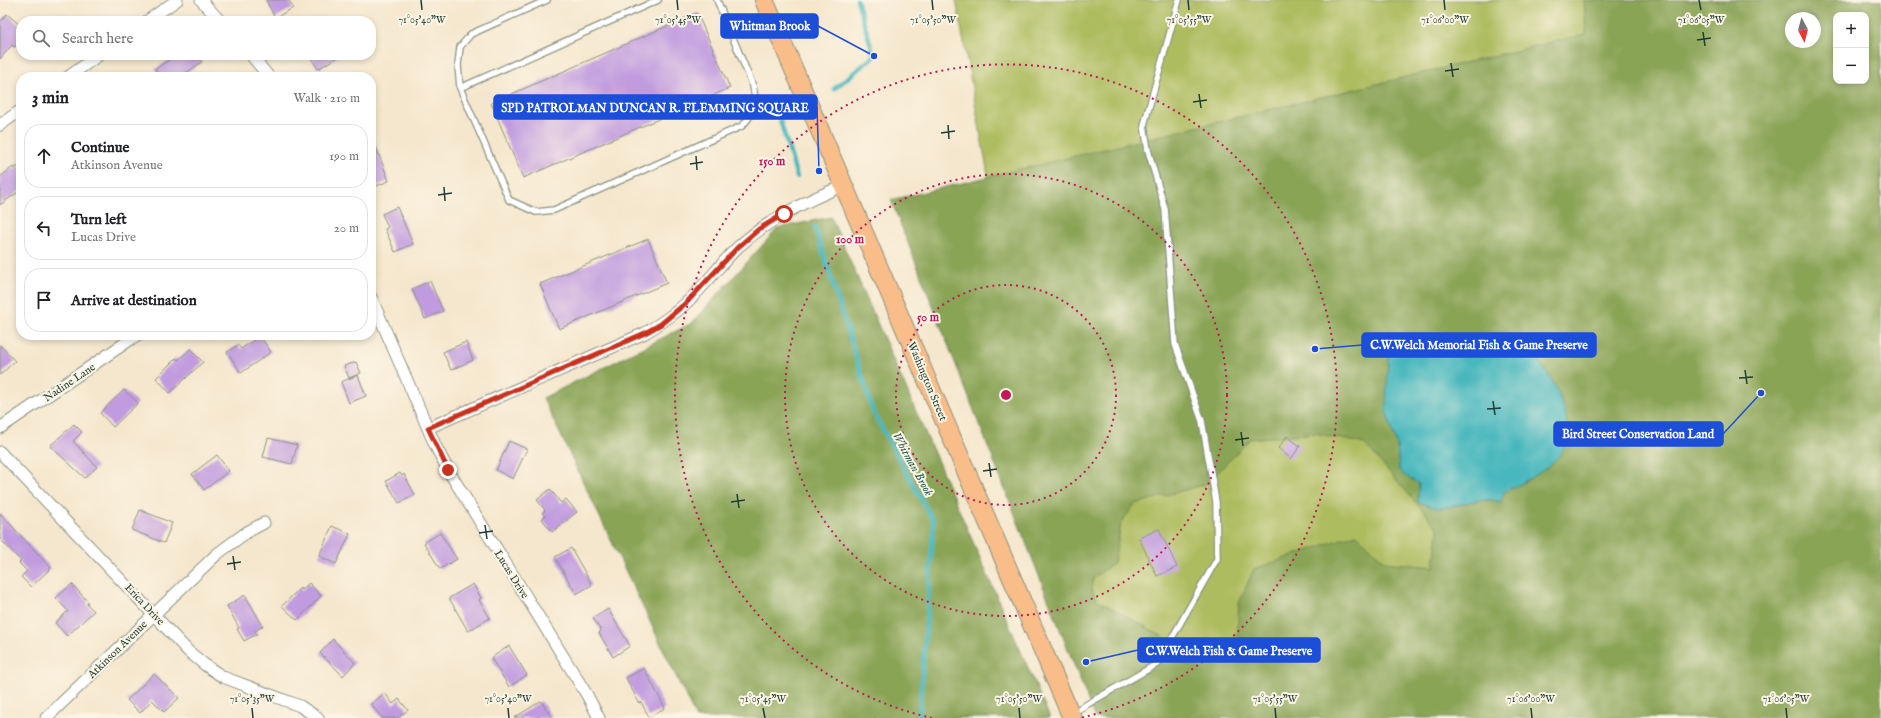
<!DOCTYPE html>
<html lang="en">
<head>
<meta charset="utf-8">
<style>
	body { margin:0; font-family:"IM FELL English",serif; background:#f6f6f6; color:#202124 }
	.controls { position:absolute; right:12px; top:12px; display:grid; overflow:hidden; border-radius:8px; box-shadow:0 2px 6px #0003 }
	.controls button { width:36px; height:36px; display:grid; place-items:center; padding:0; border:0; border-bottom:1px solid #e0e0e0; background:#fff; color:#202124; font:20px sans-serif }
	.compass { position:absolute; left:1785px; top:12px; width:36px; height:36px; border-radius:50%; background:#fff; box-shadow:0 2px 6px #0003; rotate:173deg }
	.stop { position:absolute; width:12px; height:12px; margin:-9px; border:3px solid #c8321e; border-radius:50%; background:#fff }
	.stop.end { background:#c8321e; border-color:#fff; box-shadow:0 1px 4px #0008 }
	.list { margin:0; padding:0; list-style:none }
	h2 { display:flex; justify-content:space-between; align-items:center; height:52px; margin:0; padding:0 16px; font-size:17px }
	h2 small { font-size:13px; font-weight:400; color:#757577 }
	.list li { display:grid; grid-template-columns:26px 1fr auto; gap:12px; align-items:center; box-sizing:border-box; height:64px; margin:0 8px 8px; padding:0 8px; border:1px solid #e0e0e0; border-radius:16px }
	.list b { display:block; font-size:15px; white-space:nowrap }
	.list p { margin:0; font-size:13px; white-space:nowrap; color:#757577 }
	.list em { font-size:13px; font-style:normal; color:#757577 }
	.icon { flex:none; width:22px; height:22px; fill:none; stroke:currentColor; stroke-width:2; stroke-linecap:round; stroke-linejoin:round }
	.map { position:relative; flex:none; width:1881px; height:718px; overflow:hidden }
	.search { position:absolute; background:#fff; box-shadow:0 2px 6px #0003; left:16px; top:16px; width:360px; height:44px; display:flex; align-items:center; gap:10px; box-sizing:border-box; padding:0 14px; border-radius:16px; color:#757577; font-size:15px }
	.panel { position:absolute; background:#fff; box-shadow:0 2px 6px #0003; left:16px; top:72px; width:360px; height:268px; border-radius:16px }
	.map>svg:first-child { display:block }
</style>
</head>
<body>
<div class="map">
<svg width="1881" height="718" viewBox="0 0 1881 718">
	<rect width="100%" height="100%" fill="#fcf5e5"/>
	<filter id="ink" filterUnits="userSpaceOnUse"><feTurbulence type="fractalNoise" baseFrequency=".025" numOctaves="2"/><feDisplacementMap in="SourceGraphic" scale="8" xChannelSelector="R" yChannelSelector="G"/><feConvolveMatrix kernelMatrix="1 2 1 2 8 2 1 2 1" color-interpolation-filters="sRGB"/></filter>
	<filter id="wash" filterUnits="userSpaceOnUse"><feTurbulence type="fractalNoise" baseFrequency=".012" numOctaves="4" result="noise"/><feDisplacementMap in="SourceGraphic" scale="16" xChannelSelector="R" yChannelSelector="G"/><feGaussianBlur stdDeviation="0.9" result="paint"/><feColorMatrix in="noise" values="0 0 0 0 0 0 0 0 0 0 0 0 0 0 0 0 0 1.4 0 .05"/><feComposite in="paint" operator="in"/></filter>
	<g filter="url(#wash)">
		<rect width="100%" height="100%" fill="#f5e7cd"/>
		<path fill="#adbc5f" stroke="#667c4a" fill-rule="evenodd" d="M956,0H1881V624L1128,718L1026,382ZM1836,15H1866V81H1836ZM1791,18H1815V42H1791Z"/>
		<path fill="#8aa456" stroke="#547045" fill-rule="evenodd" d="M1584,0H1881V718H1095L891,200L1586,34ZM1836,15H1866V81H1836ZM1791,18H1815V42H1791ZM1509,342L1556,459L1525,482L1503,492L1501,502C1479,495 1461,507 1439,508C1433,508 1425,504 1418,502L1419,484L1399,468L1397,445L1386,411L1490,344ZM1315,433L1365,444L1438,528L1434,567L1385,562L1356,534L1254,569L1239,603L1237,639L1225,649L1171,644L1162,636L1096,599L1091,588L1094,577L1114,563L1121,523L1135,504L1206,484L1250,439Z
			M831,217L1050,718H696L543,398L692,323L778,228Z"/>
		<path fill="#48b8be" stroke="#347a79" d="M1426,337C1445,339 1473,345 1493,344C1502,343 1514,340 1522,346C1537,356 1554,381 1560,397C1564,409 1568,421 1568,433C1568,462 1526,481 1504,492L1501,502C1479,495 1461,507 1439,508C1433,508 1425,504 1418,502L1419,484L1401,473L1399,468L1397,445L1386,411L1389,345Z"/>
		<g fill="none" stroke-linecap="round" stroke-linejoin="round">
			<path stroke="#48b8be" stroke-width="4.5" d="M834,89L874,56L857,0
				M780,120L797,177
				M815,227L874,414L934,522L919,718"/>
		</g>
		<g id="blocks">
			<path fill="#c19bdf" d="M266,0H289L293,8L275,18Z
				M697,13L730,88L523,178L491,103Z
				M7,14L21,26V40L15,47L12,45L0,59V22Z
				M176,55H197L202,62L180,77H160L155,69Z
				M309,55H341L318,69Z
				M371,134L389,181L371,188Z
				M21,164V190L0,205V177L13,167L14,169Z
				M397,207L413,244L395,252L385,229L388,227L382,214Z
				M648,239L667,283L559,329L540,284Z
				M430,281L443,311L425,319L412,289Z
				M260,336L271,352L241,373L227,352L238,345L241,349Z
				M466,342L473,360L451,370L443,352Z
				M0,345L15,361L0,375Z
				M190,349L203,362L170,393L156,378L176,358L178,360Z
				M356,362L361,373L349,378L344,366Z
				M358,375L366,396L349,403L341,382Z
				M124,390L138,403L113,427L100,413Z
				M74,424L82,432L73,441L97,467L85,478L50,446Z
				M1287,436L1300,446L1291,459L1278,448Z
				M268,438L297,445L292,464L263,457Z
				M509,441L527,449L513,479L496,470Z
				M217,455L229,471L204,490L192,474Z
				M400,473L402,476L404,474L415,495L399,503L386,481Z
				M550,489L561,503L566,499L577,512L552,532L542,519L545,516L542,513L545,510L537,500Z
				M140,510L172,523L164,543L132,530Z
				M0,513L51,568L31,587L21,577L27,571L19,563L21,561L0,539Z
				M332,526L350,534L336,564L319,556Z
				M1159,529L1177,567L1157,576L1139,538Z
				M440,533L457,559L440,569L424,543Z
				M571,548L592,585L576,594L555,557Z
				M309,583L321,596L297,620L282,606L300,588L302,590Z
				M72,584L88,602L87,604L94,611L67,636L55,623L68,611L56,598Z
				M473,584L481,598L479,600L490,618L468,631L449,598Z
				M245,595L263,626L255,631L257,634L244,641L237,629L239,628L227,606Z
				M608,609L630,646L613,657L599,633L601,631L593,618Z
				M333,639L355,663L343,676L320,653Z
				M509,646L527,675L509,687L491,658Z
				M644,668L665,708L649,717L641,702L639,703L626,678Z
				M154,674L179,698L164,712L152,700L140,713L127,700Z
				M385,693L393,704L399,699L408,710L398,718H382L371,704Z
				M541,701L552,718H514Z"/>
		</g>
	</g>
	<g filter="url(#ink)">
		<use href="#blocks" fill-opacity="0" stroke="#8a9280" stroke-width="1"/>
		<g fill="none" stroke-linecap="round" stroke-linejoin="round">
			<g stroke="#8a9280" stroke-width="8">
				<path id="service" d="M547,0L471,34L460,47L458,65L460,88L509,200L536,212L554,210L742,126C755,112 757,105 753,86L717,0
					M460,88L658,0
					M1072,713L1157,664L1217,559L1216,502L1202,421L1175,344L1165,209L1148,150L1144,125L1179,0"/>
			</g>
			<g stroke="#8a9280" stroke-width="13">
				<path id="minor" d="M201,0L220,21
					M147,21L177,0
					M251,55L269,77
					M68,77L99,55
					M0,125L21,110
					M371,297L436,447L448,470L587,695L599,718
					M0,428L137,335
					M428,428L645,333C660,324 674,315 686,303C705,286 720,264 738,247C769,219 805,201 843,186
					M0,452L188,651L205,665L223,677L300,706L318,718
					M46,718L217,554L247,532L264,523"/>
			</g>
			<g stroke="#8a9280" stroke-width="20">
				<path id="primary" d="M764,0L1072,718"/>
			</g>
			<use href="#service" stroke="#fff" stroke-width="5.5"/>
			<use href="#minor" stroke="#fff" stroke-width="11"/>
			<use href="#primary" stroke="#f8bd88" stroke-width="18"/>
		</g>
	</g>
	<g fill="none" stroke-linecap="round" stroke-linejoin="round" filter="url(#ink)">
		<path stroke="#c8321e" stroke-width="5" d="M448,470L428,428L645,333L661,324L687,302L737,248L759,229L784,214"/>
	</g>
	<path fill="none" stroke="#1f3d34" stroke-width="1.5" d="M421,0L422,10M677,0L678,10M932,0L933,10M1188,0L1189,10M1444,0L1445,10M1699,0L1701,10M1703,32L1705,46M1697,40L1711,38M1451,63L1453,77M1445,71L1459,69M1199,94L1201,108M1193,102L1207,100M948,125L949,139M941,133L955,131M696,156L697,170M690,164L703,162M444,187L445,201M438,195L452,193M1745,370L1747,384M1739,378L1753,377M1493,401L1495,415M1487,409L1501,408M1241,432L1243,446M1235,440L1249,438M989,463L991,477M983,471L997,469M737,494L739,508M731,502L745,500M485,525L487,539M479,533L493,531M233,556L235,570M227,564L241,562M252,708L253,718M508,708L509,718M763,708L765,718M1019,708L1020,718M1275,708L1276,718M1531,708L1532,718M1786,708L1787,718"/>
	<g fill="none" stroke="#c2185b" stroke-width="2" stroke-dasharray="2 4">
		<circle cx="1006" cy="395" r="110"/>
		<circle cx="1006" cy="395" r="221"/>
		<path d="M932 718A331 331 0 1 1 1080 718"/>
	</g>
	<g text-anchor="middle" stroke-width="4" stroke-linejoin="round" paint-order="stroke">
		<g font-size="11" fill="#1f3d34" stroke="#fcf5e5">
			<text transform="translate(928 381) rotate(67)" y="4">Washington Street</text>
			<text transform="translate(69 382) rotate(-34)" y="4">Nadine Lane</text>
			<text transform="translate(512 574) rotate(58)" y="4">Lucas Drive</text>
			<text transform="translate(145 604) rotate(47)" y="4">Erica Drive</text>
			<text transform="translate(117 649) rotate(-44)" y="4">Atkinson Avenue</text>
		</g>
		<g font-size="12" font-style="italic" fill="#295c56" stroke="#fcf5e5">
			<text transform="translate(913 464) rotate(61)" y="4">Whitman Brook</text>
		</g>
	</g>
	<g font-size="10" text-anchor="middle" fill="#1f3d34" stroke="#fcf5e5" stroke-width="4" stroke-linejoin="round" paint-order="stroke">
		<text x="422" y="23">71°05'40"W</text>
		<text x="678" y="23">71°05'45"W</text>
		<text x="933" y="23">71°05'50"W</text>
		<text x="1189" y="23">71°05'55"W</text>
		<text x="1445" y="23">71°06'00"W</text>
		<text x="1701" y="23">71°06'05"W</text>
		<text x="252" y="702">71°05'35"W</text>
		<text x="508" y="702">71°05'40"W</text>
		<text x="763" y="702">71°05'45"W</text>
		<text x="1019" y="702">71°05'50"W</text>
		<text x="1275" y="702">71°05'55"W</text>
		<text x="1531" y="702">71°06'00"W</text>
		<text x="1786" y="702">71°06'05"W</text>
	</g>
	<circle cx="1006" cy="395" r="6" fill="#c2185b" stroke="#fcf5e5" stroke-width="2"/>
	<g font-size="12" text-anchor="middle" font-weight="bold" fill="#c2185b" stroke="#fcf5e5" stroke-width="4" stroke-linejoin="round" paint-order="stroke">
		<text x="772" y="165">150 m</text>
		<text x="850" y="243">100 m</text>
		<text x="928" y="321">50 m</text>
	</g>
	<path fill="none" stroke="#1d4ed8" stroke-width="1.5" d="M874 56L818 26M819 171L817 107M1315 349L1362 345M1761 393L1723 434M1086 662L1138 650"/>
	<g fill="#1d4ed8" stroke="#fcf5e5" stroke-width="1.5">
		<circle cx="874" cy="56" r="4"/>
		<circle cx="819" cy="171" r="4"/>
		<circle cx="1315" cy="349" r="4"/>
		<circle cx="1761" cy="393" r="4"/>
		<circle cx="1086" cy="662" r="4"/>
	</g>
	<g fill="#1d4ed8" stroke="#1d4ed8" stroke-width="1.5">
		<rect x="721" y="14" width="97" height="24" rx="4"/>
		<rect x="494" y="95" width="323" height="24" rx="4"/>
		<rect x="1362" y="333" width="234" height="24" rx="4"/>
		<rect x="1554" y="422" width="169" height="24" rx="4"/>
		<rect x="1138" y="638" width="182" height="24" rx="4"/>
	</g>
	<g font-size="12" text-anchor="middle" font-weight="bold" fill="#fff">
		<text x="770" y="30">Whitman Brook</text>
		<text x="655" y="112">SPD PATROLMAN DUNCAN R. FLEMMING SQUARE</text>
		<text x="1479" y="349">C.W.Welch Memorial Fish &amp; Game Preserve</text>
		<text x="1638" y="438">Bird Street Conservation Land</text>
		<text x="1229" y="655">C.W.Welch Fish &amp; Game Preserve</text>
	</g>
</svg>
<div class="controls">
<button>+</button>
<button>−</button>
</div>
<svg class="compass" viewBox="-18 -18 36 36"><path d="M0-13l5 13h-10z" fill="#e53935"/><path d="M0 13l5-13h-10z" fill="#757577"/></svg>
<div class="stop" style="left:784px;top:214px"></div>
<div class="stop end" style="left:448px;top:470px"></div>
<div class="search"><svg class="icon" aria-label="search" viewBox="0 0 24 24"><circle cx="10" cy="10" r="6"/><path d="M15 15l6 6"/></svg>Search here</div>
<section class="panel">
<h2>3 min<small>Walk · 210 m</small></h2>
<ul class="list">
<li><svg class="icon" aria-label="ahead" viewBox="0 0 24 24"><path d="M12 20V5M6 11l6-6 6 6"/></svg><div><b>Continue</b><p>Atkinson Avenue</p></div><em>190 m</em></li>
<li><svg class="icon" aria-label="left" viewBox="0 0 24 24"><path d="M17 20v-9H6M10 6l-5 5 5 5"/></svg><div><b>Turn left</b><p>Lucas Drive</p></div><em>20 m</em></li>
<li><svg class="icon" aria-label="arrive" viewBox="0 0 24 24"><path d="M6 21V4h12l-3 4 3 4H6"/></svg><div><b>Arrive at destination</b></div></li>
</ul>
</section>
</div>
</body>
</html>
